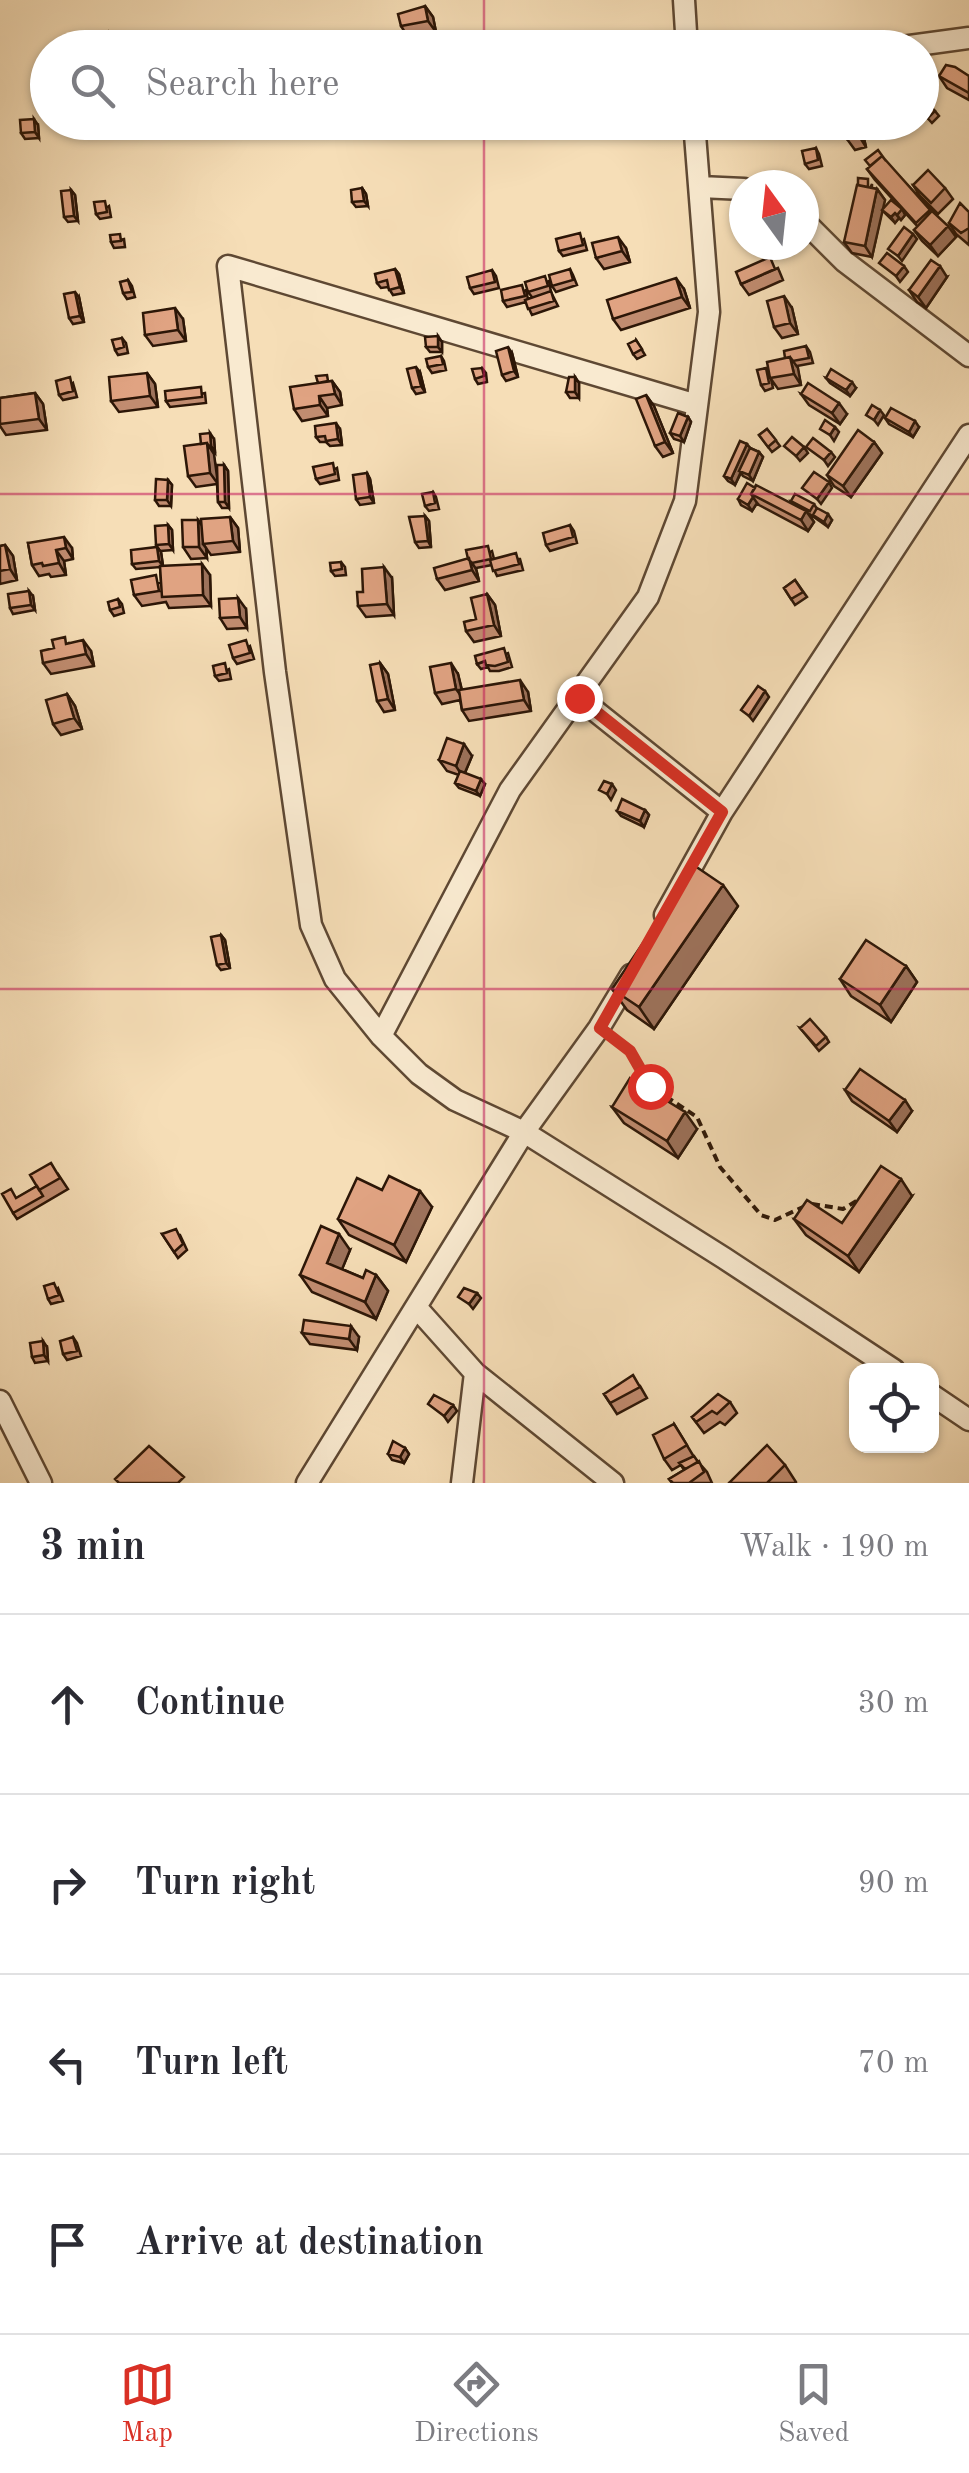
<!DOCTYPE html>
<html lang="en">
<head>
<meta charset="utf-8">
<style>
	body { margin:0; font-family:"Old Standard TT",serif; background:#f7f7f7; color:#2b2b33 }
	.controls { position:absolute; right:30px; bottom:30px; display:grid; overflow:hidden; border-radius:20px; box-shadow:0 2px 8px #0004 }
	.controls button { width:90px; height:90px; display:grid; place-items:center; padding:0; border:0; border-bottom:2px solid #e1e1e2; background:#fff; color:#2b2b33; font:50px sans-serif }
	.compass { position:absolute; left:729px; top:170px; width:90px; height:90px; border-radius:50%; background:#fff; box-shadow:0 2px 8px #0004; rotate:345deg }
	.stop { position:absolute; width:30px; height:30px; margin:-22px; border:8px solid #d93025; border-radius:50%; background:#fff }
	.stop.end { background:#d93025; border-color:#fff; box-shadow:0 2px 10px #0008 }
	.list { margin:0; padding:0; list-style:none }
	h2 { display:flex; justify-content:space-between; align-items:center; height:130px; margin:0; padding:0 40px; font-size:42px }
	h2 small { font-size:32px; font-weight:400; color:#7c7c81 }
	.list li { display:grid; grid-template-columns:65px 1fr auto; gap:30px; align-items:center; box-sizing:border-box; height:180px; padding:0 40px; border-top:2px solid #e1e1e2 }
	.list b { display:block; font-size:38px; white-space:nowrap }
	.list em { font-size:32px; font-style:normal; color:#7c7c81 }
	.icon { flex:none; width:55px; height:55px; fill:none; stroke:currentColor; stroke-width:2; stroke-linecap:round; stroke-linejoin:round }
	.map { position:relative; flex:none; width:969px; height:1483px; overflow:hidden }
	.search { position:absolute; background:#fff; box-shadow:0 2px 8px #0004; left:30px; right:30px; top:30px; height:110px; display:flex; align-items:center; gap:25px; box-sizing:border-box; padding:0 35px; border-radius:55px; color:#7c7c81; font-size:38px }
	.sheet { height:850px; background:#fff }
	nav { display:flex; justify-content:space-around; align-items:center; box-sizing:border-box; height:140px; border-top:2px solid #e1e1e2; background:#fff; font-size:28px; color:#7c7c81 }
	nav a { display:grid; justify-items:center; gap:5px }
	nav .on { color:#d93025 }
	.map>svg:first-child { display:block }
</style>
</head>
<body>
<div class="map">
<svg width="969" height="1483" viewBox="0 0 969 1483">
	<rect width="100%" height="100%" fill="#f6deb7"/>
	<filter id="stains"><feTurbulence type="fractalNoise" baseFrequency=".002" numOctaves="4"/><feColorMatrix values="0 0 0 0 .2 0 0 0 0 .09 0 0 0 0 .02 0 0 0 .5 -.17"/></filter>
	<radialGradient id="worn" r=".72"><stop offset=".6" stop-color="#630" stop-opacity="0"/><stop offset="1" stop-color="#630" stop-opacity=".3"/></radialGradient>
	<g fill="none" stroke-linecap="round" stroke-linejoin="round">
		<g stroke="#5e4833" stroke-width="25">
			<path id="street" d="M684,0L687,48
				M895,48L969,38
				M700,187L744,189
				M804,221L844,261L969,356
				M697,405L228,266L275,672L311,925L335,979L381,1036L419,1074L455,1100L524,1132L724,1258L894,1370
				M579,698L722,812
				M665,915L722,812L969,435
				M381,1036L510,790L648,597L685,501L709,312L694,122
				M416,1307L475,1373L462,1483
				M475,1373L613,1483
				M932,1395L969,1420
				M0,1401L41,1483
				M307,1483L524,1132L599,1028L631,975"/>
		</g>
		<path stroke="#2c1607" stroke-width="4" stroke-dasharray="8 5" stroke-linecap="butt" d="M616,1039L630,1051L650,1086L697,1117L720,1167L761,1215L775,1220L803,1207
			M812,1204L843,1209L858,1200"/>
		<use href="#street" stroke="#f9ead0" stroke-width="20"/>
	</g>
	<path fill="#c18c70" stroke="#2c1607" stroke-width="2.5" d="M425,6L433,17L436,32L408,37L401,26Z
		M113,39L112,48H99L95,42Z
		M939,76H969V100L947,88Z
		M922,105L935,111L939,116L932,123L922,112Z
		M74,122H90L89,130L78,129Z
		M796,122H820L822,132L804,135Z
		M860,122L866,147L855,150L847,139Z
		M38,125L39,138L25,139L21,133Z
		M816,148L819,154L822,166L809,169L805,164Z
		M889,165L956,237L938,256L922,241L914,230L918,227L875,180L867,169L870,167Z
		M872,184V188L877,189L885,200L882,209H902L905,215L901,220L899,218L895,223L882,210L872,257L852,253L844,242Z
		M913,185L945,188L953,199L938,214L920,196Z
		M362,188L366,194L368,206L356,207L352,202Z
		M71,190L75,195L78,221L68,222L64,217Z
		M109,206L111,217L100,219L96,214Z
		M969,212V245L956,234L949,223Z
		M124,239L125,247L114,248L111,242Z
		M584,239L587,250L563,256L559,251Z
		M626,248L630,262L604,269L596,258Z
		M778,268L783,280L749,295L741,284Z
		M395,269L399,274L404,293L393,295L388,287L381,288L377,283Z
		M570,269L573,275L577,285L556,292L552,286Z
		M492,270L496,276L499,288L474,294L470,288Z
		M947,277L926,308L917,302L909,290Z
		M128,280L132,286L135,297L127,299L123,293Z
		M549,281L551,292L558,306L532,315L526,302L507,307L503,301L526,290L528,299L532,297L528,292Z
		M684,289L690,308L621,330L613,319Z
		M79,297L84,322L73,324L69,318Z
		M792,308L798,334L782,338L774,327Z
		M183,319L186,341L153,346L145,335Z
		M122,338L126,343L128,353L118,355L115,350Z
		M636,340L645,355L637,359L633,354Z
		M442,342V352H430L426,347Z
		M806,346L810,352L813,363L797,366L801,385L778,389L771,379L773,388L765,391L761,385L769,372L785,358Z
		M512,353L518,377L506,381L502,375Z
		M441,356L444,361L446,370L432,373L428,367Z
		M482,368L486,373L487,382L478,384L475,379Z
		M420,372L425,392L416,394L412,388Z
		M147,373L155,384L158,407L119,412L111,401Z
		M575,377L579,383V398H570L566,392Z
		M826,378L856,388L850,396L830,383Z
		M331,381H332L340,392L342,405L327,408L328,416L302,421L294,409Z
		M73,383L77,397L63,400L59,395Z
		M35,393L43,404L47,430L6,435L0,426V398Z
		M205,393L206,403L170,407L166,401Z
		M801,394L847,414L840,424L809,405Z
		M646,395L654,406L673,453L663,457L655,446Z
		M688,417L691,422L684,442L674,439L670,433Z
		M885,418L919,427L913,437L889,424Z
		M340,429L342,445L330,446L326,442H320L316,437Z
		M767,429L780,446L772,452L759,435Z
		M214,439L215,452H213L217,474L224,465L228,471L229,508H222L218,502L217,484L196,487L188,476L201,444Z
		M874,442L882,453L851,497L834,486L827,475Z
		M750,448L759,452L763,457L753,481L743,476L741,473L735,485L728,481L724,476Z
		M337,468L339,480L320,484L316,479Z
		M367,473L370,479L374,503L360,505L356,499Z
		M168,480L172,485L171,506H159L155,500Z
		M755,488L794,505L791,501L814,504L817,509L832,520L828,527L808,513L814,522L808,531L759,505L757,503L752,511L741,505L738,499Z
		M433,492L436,497L439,509L429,511L425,506Z
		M425,516L429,521L431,547L419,548L415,542Z
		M230,517L238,528L240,552L211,555L206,548L207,558L191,559L183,547L198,520L201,524Z
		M168,525L172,530L173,550L160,551L156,545Z
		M570,525L574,531L577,543L550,551L546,545Z
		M28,543L72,548L73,559L64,561L66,575L51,577L49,574L39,576L32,565Z
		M5,545L13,556L17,580L0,584V546Z
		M157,547L161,552L163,566L210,575L211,606L169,608L166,602L142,606L134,595L161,582L160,567L136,569L132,564Z
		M492,551L494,559H520L523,570L497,576L492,565L476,568L479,581L445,590L437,579Z
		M341,562L345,567L346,575L335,576L331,571Z
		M392,578L394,615L366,617L358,606Z
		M795,580L807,597L795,605L784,588Z
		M487,594L495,605L501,636L474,642L466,631L476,619Z
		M33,596L35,610L13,614L10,608Z
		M118,599L122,604L124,613L114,616L110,610Z
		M246,609L247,628L227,629L220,618Z
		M69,643L91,651L94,666L51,674L43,663Z
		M250,646L254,659L237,664L233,658Z
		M508,653L512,667L499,671H490L488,667L481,669L477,664Z
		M380,663L388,674L395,710L384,712L377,701Z
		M229,669L231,679L219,681L215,676Z
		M458,674L462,690L528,692L531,711L469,721L462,710L460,700L442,704L435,693Z
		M67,694L75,706L82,729L61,735L53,724Z
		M472,756L465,773L485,784L480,796L459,788L455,783L459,775L447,771L439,760Z
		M645,810L649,815L644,827L621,816L617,811Z
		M738,906L654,1029L627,1010L612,989Z
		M221,935L225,940L230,968L221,970L217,965Z
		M906,966L917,982L891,1022L851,996L840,979Z
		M800,1028L826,1037L829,1042L819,1051Z
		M845,1090L912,1111L897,1132L852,1101Z
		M612,1107L697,1129L678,1158L624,1123Z
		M58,1174L68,1189L17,1219L13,1213L17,1198Z
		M382,1190L432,1207L406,1262L349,1235L338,1219Z
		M912,1196L859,1272L806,1235L794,1219L842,1223Z
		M162,1234L180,1235L187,1250L178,1258Z
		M350,1250L342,1269L363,1278L376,1275L388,1291L376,1319L312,1292L300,1275Z
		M58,1288L63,1301L51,1304L48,1299Z
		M302,1333L359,1337L357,1350L310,1344Z
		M73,1337L77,1343L81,1356L67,1360L63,1354Z
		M47,1347L48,1361L35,1363L32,1357Z
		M640,1386L647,1398L617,1414L604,1394Z
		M730,1402L737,1413L725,1425L720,1422L704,1433L692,1417Z
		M674,1424L694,1457L707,1472L712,1483H672L669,1479L684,1470L681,1465L672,1470L664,1459Z
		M405,1448L409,1454L404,1463L392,1460L388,1454Z
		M785,1465L796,1482L795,1483H729Z"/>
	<path fill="#9d725b" stroke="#2c1607" stroke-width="2.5" d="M425,6L433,17L436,32L428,21Z
		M109,33L113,39L112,48L108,44Z
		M34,119L38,125L39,138L35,132Z
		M855,122H860L866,147L859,136Z
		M362,188L366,194L368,206L364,201Z
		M877,189L885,200L872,257L865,246Z
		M71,190L75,195L78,221L74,216Z
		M902,209L905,215L901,220L897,215Z
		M895,213L899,218L895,223L891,217Z
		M948,226L956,237L938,256L930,245Z
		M913,234L917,239L902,261L898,256Z
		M618,237L626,248L630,262L622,251Z
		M904,266L908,272L900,282L896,276Z
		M940,266L947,277L926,308L918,297Z
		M395,269L399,274L404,293L400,287Z
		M676,278L684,289L690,308L682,297Z
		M75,292L79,297L84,322L80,316Z
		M784,296L792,308L798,334L790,323Z
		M175,308L183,319L186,341L178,330Z
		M438,336L442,342V352L438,347Z
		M508,347L512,353L518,377L514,371Z
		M790,357L798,368L801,385L794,374Z
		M416,367L420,372L425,392L421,386Z
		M147,373L155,384L158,407L150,396Z
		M575,377L579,383V398L575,392Z
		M332,381L340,392L342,405L335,394Z
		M852,382L856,388L850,396L846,390Z
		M35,393L43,404L47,430L39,419Z
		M646,395L654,406L673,453L665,442Z
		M319,396L327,408L328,416L320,405Z
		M839,403L847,414L840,424L832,413Z
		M880,410L884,415L878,425L874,420Z
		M688,417L691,422L684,442L680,436Z
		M915,421L919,427L913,437L909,432Z
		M336,423L340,429L342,445L338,439Z
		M835,427L839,432L834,441L830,435Z
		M210,433L214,439L215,452L211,446Z
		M874,442L882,453L851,497L843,486Z
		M207,443L214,454L218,484L210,473Z
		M747,444L751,449L735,485L731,479Z
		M804,447L808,453L800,461L796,456Z
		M759,452L763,457L753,481L749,475Z
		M831,452L835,457L828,466L824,460Z
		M224,465L228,471L229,508L225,502Z
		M367,473L370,479L374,503L370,497Z
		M168,480L172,485L171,506L167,500Z
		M829,482L832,488L821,504L817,499Z
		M753,497L757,503L752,511L748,505Z
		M806,511L814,522L808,531L801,520Z
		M828,514L832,520L828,527L824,522Z
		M425,516L429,521L431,547L428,541Z
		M230,517L238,528L240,552L233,541Z
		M198,520L206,531L203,544L206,548L207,558L199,547Z
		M168,525L172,530L173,550L169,544Z
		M64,537L72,548L73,559L66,548Z
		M5,545L13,556L17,580L10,569Z
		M157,547L161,552L163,566L159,561Z
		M56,550L64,561L66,575L59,563Z
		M469,558L476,569L479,581L472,570Z
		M202,564L210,575L211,606L203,595Z
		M384,567L392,578L394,615L387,604Z
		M29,591L33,596L35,610L31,605Z
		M487,594L495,605L501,636L494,625Z
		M238,598L246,609L247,628L240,617Z
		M83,640L91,651L94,666L86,654Z
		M380,663L388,674L395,710L388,699Z
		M451,663L458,674L464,700L456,689Z
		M520,680L528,692L531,711L524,700Z
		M765,691L769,697L753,721L749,716Z
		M67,694L75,706L82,729L74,718Z
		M464,744L472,756L463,777L456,766Z
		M481,779L485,784L480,796L476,791Z
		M612,784L616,790L611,800L607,794Z
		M645,810L649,815L644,827L640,821Z
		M723,885L738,906L654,1029L639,1007Z
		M221,935L225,940L230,968L226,963Z
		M906,966L917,982L891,1022L880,1005Z
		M905,1100L912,1111L897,1132L889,1121Z
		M685,1112L697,1129L678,1158L667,1141Z
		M901,1179L912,1196L859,1272L848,1256Z
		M420,1191L432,1207L406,1262L394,1245Z
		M339,1234L350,1250L338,1279L327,1263Z
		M376,1275L388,1291L376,1319L365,1302Z
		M477,1293L481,1298L473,1309L469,1304Z
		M351,1326L359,1337L357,1350L349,1339Z
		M43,1341L47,1347L48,1361L44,1355Z
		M453,1405L457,1411L448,1422L444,1416Z
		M405,1448L409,1454L404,1463L400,1457Z"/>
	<path fill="#e0a382" stroke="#2c1607" stroke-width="2.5" d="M425,6L428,21L401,26L398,14Z
		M97,32L109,33L108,44L95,42Z
		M946,65L955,67L969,76V93L939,76Z
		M926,101L935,111L928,118L922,111V105Z
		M34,119L35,132L21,133L20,120Z
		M842,122H855L859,136L847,139Z
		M816,148L818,160L805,164L802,151Z
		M878,150L886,161L882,156L870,166L865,160Z
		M882,156L930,210L916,223L867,169Z
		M928,170L945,188L931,203L913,185Z
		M858,178L868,179V187L858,185Z
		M857,185L877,189L865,246L844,242Z
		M362,188L364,201L352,202L351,190Z
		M71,190L74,216L64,217L61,191Z
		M891,200L902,209L897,215L895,213L891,217L882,210Z
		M105,201L107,212L96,214L94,202Z
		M960,203L969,212V228L961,233L949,223Z
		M932,211L948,226L930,245L914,230Z
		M904,227L913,234L898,256L888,249Z
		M580,233L583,245L559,251L556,239Z
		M120,234L121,241L111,242L110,235Z
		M618,237L622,251L596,258L592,243Z
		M887,253L904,266L896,276L879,263Z
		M770,257L775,269L741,284L736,272Z
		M931,260L940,266L918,297L909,290Z
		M395,269L400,287L389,290L387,280L377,283L375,274Z
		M570,269L573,280L552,286L549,275Z
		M492,270L495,282L470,288L467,277Z
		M545,276L548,286L528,292L525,282Z
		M676,278L682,297L613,319L607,300Z
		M128,280L132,292L123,293L120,282Z
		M522,285L525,296L503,301L501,290Z
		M551,291L554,301L528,309L525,300Z
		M75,292L80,316L69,318L64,294Z
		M784,296L790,323L774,327L767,301Z
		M175,308L178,330L145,335L143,313Z
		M438,336V347H426L425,337Z
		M122,338L124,347L115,350L112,340Z
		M636,340L642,349L633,354L628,344Z
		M806,346L809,358L793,361L790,357L785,358L784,351Z
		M508,347L514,371L502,375L496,351Z
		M441,356L443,364L428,367L426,359Z
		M790,357L794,374L770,378L767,362Z
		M416,367L421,386L412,388L407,369Z
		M482,368L484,376L475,379L472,369Z
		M766,368L769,383L761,385L757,370Z
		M831,369L852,382L846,390L826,378Z
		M147,373L150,396L111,401L109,377Z
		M327,375L328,381L318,383L316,376Z
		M70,377L73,391L59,395L56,381Z
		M569,377H575V392H566Z
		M332,381L335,394L319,396L320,405L294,409L290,387Z
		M808,383L839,403L832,413L801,394Z
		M201,387L202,397L166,401L165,391Z
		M35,393L39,419L0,424V398Z
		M646,395L665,442L655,446L636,399Z
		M872,405L880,410L874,420L866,415Z
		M891,408L915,421L909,432L885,418Z
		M678,413L688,417L680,436L670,433Z
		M825,420L835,427L830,435L820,429Z
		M336,423L338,439L326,441L325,436L316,437L315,426Z
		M767,429L776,440L768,447L759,435Z
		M858,430L874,442L843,486L827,475Z
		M210,433L211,446H209L207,443L201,444L200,434Z
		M792,437L804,447L796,456L784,446Z
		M813,438L831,452L824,460L806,447Z
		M740,441L747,444L731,479L724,476Z
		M207,443L210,473L188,476L184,446Z
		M750,448L759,452L749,475L739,471Z
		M333,463L335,474L316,479L313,467Z
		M217,465H224L225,502H218Z
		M814,472L829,482L817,499L802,488Z
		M367,473L370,497L356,499L353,475Z
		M156,479L168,480L167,500H155Z
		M747,483L755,488L751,494L753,497L748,505L738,499Z
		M756,485L806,511L801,520L751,494Z
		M433,492L435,503L425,506L422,494Z
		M795,494L814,504L810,511L791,501Z
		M817,508L828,514L824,522L813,515Z
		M425,516L428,541L415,542L409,517Z
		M230,517L233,541L203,544L201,519Z
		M182,520H198L199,547H183Z
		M168,525L169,544L156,545L155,526Z
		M570,525L573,537L546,545L543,533Z
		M64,537L66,548L56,550L59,563L43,566L42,563L32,565L28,543Z
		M5,545L10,569L0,571V546Z
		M488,546L491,559L472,563L468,559L466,550Z
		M157,547L159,561L132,564L131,550Z
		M516,553L519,564L493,571L490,560Z
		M469,558L472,570L437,579L434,568Z
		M341,562L342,569L331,571L330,563Z
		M202,564L203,595L162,597L160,566Z
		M384,567L387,604L358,606L357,592H363L362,569Z
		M156,575L159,591L134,595L131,580Z
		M795,580L803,592L791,599L784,588Z
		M29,591L31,605L10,608L8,594Z
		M487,594L494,625L466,631L464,622L476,619L471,598Z
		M238,598L240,617L220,618L219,599Z
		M118,599L120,607L110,610L108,602Z
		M65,637L66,644L83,640L86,654L43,663L41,651L54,648L52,640Z
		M246,640L250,653L233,658L229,645Z
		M504,648L508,662L495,666L486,665L485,661L477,664L475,656Z
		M225,663L227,673L215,676L213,666Z
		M380,663L388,699L377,701L370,665Z
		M451,663L456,689L435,693L430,667Z
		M520,680L524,700L462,710L459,690Z
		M758,686L765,691L749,716L741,710Z
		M67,694L74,718L53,724L46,700Z
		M447,738L464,744L456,766L439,760Z
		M460,771L481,779L476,791L455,783Z
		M604,781L612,784L607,794L599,790Z
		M622,799L645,810L640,821L617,811Z
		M695,866L723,885L639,1007L612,989Z
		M221,935L226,963L217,965L211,937Z
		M866,940L906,966L880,1005L840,979Z
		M810,1019L826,1037L816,1046L800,1028Z
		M860,1069L905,1100L889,1121L845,1090Z
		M630,1078L685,1112L667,1141L612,1107Z
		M51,1163L60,1178L39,1190L30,1175Z
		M881,1166L901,1179L848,1256L794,1219L807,1200L842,1223Z
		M389,1176L420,1191L394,1245L338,1219L357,1178L382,1190Z
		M37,1186L43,1196L13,1213L2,1194L11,1189L16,1198Z
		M321,1226L339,1234L327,1263L363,1278L366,1270L376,1275L365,1302L300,1275Z
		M176,1229L183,1244L174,1252L162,1234Z
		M54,1283L59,1295L48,1299L44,1286Z
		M464,1288L477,1293L469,1304L458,1297Z
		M304,1320L351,1326L349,1339L302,1333Z
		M73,1337L77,1351L63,1354L60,1341Z
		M43,1341L44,1355L32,1357L30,1343Z
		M633,1375L640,1387L610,1403L604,1394Z
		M718,1394L730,1402L717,1414L712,1411L696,1422L692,1417Z
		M434,1395L453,1405L444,1416L428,1404Z
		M674,1424L687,1445L664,1459L653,1435Z
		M393,1441L405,1448L400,1457L388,1454Z
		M767,1445L785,1465L767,1483H729Z
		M149,1446L184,1477L178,1483H119L115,1479Z
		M694,1456L698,1462L685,1469L679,1463Z
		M699,1461L704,1472L689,1483H673L669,1479Z"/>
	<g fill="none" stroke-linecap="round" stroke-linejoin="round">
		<path stroke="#d93025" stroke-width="12" d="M579,698L722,812L600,1028L630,1051L650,1086"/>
	</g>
	<path fill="none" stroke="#c2185b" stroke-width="2.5" stroke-opacity="0.55" d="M484,0V48M484,122V1483M0,494H969M0,989H969"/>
	<rect width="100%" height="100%" filter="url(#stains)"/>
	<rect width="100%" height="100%" fill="url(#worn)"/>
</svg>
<div class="controls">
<button><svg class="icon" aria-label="locate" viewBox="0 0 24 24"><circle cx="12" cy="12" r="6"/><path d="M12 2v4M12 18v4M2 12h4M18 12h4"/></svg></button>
</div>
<svg class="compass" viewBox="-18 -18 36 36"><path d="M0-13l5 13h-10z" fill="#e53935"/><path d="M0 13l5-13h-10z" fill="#7c7c81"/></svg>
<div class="stop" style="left:650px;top:1086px"></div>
<div class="stop end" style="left:579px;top:698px"></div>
<div class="search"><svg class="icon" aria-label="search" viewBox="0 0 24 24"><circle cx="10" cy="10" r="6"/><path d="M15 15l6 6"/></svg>Search here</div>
</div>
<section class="sheet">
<h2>3 min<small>Walk · 190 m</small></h2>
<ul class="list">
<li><svg class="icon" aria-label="ahead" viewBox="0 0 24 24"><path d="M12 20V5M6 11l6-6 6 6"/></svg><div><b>Continue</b></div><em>30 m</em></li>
<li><svg class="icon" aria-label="right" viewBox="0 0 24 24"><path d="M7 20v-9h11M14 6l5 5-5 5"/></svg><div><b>Turn right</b></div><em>90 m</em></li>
<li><svg class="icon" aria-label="left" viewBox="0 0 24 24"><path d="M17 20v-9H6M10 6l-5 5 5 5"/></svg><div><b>Turn left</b></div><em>70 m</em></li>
<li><svg class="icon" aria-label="arrive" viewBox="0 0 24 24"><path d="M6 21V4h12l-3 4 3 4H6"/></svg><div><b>Arrive at destination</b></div></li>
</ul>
</section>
<nav>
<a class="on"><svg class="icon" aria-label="map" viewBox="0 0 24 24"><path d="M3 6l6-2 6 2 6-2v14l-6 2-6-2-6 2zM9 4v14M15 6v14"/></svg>Map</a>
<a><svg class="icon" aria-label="directions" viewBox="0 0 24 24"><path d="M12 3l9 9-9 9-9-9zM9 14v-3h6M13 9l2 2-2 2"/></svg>Directions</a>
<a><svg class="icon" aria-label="saved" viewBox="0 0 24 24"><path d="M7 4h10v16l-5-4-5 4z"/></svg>Saved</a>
</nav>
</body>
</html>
